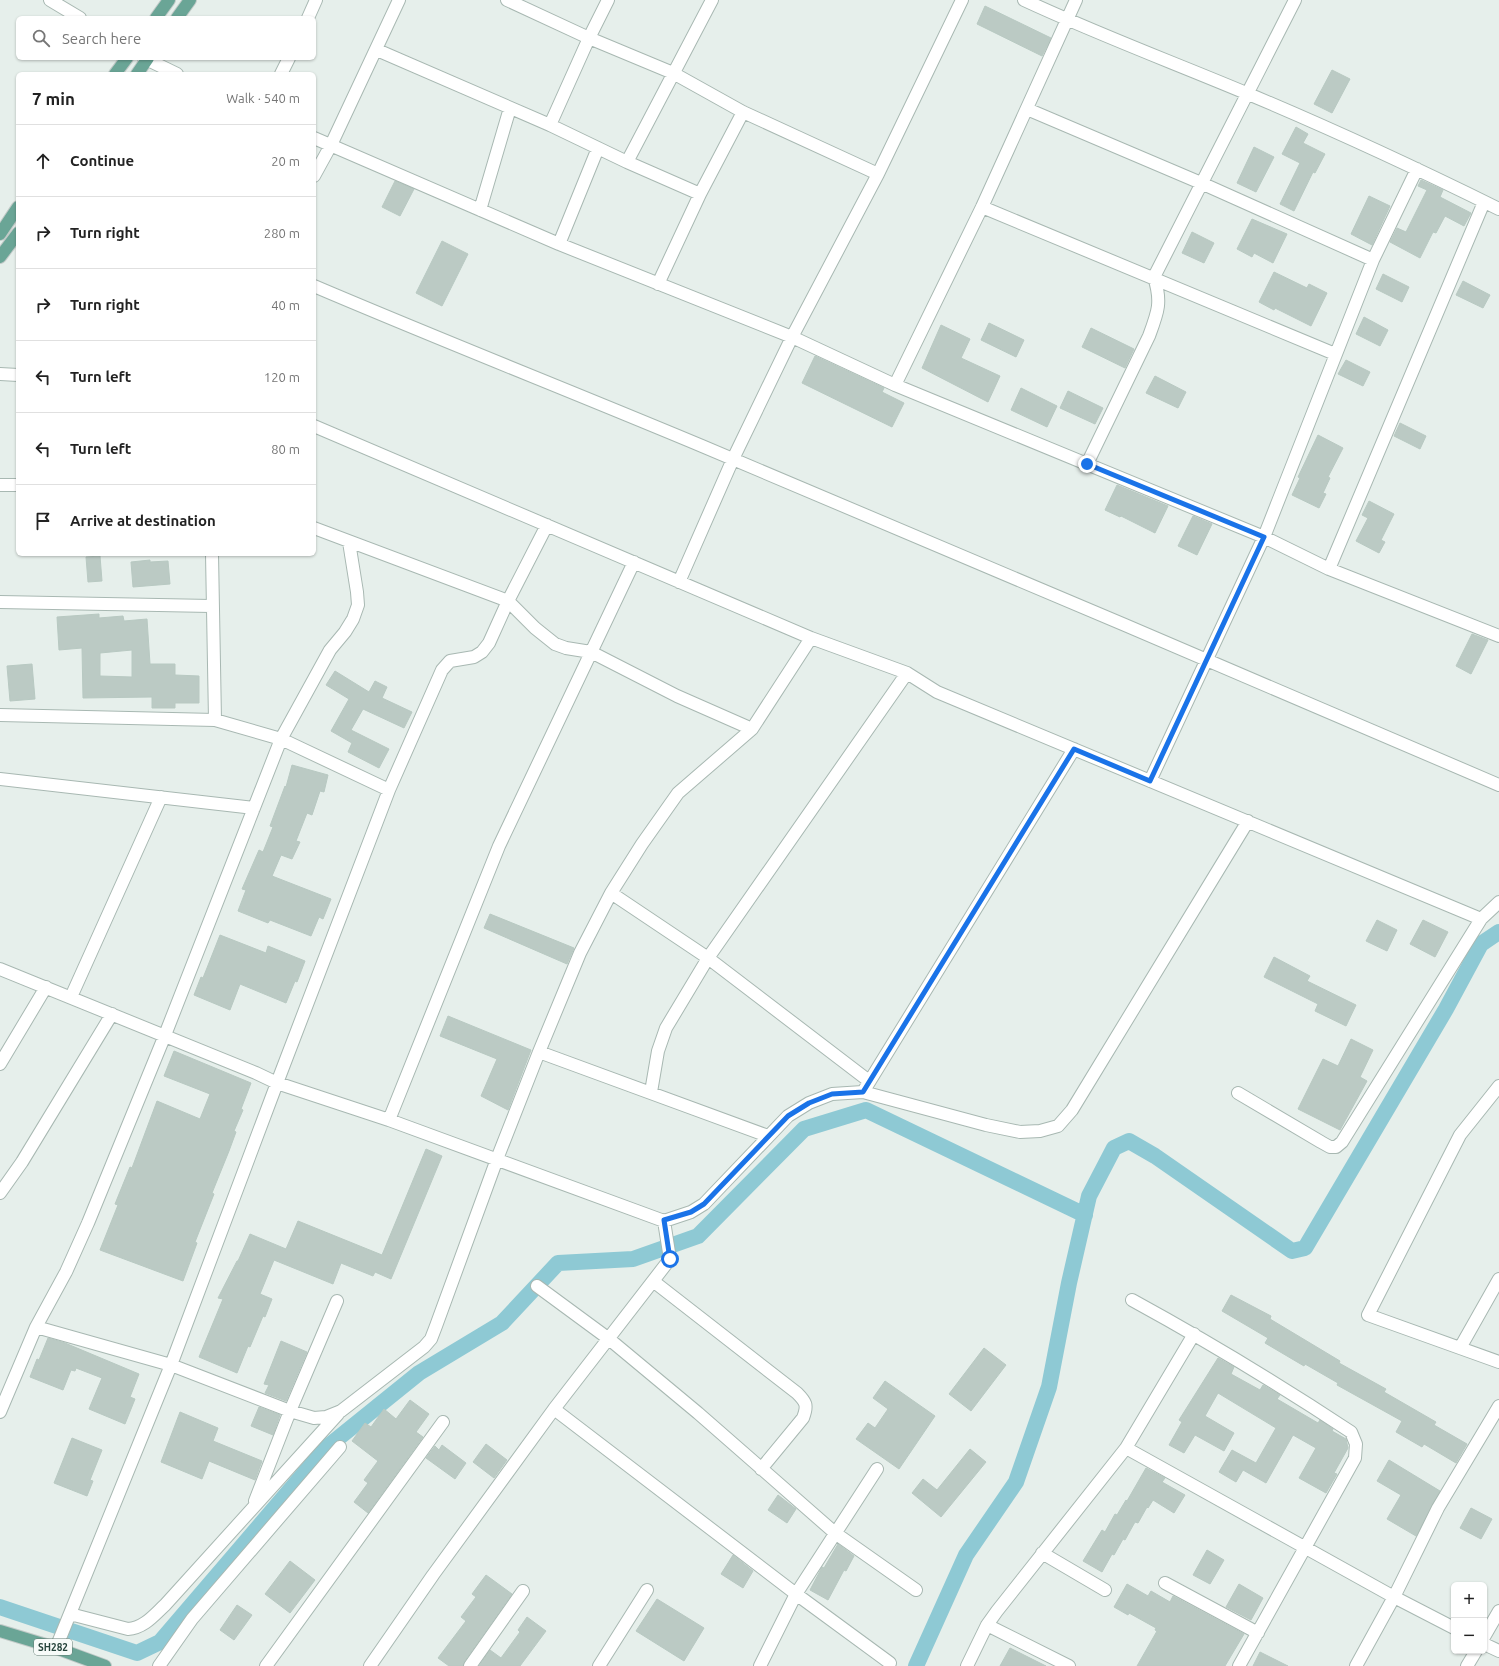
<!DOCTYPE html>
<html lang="en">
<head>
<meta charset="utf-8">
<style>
	body { margin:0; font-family:Ubuntu,sans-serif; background:#f2f2f2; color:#222 }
	.controls { position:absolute; right:12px; bottom:12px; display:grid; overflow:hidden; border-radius:6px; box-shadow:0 1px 3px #0004 }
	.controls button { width:36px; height:36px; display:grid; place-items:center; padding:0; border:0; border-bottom:1px solid #e0e0e0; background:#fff; color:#222; font:20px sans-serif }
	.stop { position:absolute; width:12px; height:12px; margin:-9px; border:3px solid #1a73e8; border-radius:50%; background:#fff }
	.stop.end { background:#1a73e8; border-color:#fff; box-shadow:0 1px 4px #0008 }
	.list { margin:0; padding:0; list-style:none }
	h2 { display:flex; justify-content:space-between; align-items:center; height:52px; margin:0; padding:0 16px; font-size:17px }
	h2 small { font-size:13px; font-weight:400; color:#767676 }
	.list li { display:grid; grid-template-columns:26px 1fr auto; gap:12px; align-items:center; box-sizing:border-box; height:72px; padding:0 16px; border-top:1px solid #e0e0e0 }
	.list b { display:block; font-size:15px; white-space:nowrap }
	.list em { font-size:13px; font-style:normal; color:#767676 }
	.icon { flex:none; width:22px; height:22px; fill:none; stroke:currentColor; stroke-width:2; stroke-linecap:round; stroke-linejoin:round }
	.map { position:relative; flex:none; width:1499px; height:1666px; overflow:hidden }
	.search { position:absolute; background:#fff; box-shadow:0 1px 3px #0004; left:16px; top:16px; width:300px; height:44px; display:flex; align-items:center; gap:10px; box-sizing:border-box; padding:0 14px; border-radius:6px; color:#767676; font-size:15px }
	.panel { position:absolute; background:#fff; box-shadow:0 1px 3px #0004; left:16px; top:72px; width:300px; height:484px; border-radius:6px }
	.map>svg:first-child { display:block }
</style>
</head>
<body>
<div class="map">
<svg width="1499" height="1666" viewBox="0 0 1499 1666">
	<rect width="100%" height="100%" fill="#e6efeb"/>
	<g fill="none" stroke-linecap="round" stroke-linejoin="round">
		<path stroke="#8ec9d4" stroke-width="16" d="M0,1607L137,1653L160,1642L326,1448L419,1373L502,1323L558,1263L633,1259L698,1236L804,1129L866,1110L1085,1215
			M916,1666L966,1555L1016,1482L1049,1387L1069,1283L1089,1196L1114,1148L1129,1141L1155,1156L1292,1251L1305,1248L1446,1009L1481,944L1499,932"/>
	</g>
	<path fill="#bbcac4" stroke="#b8c9c2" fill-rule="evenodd" d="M985,6L1051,38L1042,56L977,24Z
		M1332,70L1350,79L1332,113L1314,104Z
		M1296,127L1308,134L1303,143L1325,154L1315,173L1313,172L1294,211L1280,204L1300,163L1282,154Z
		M1254,147L1274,157L1256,192L1237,183Z
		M1421,180L1443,190L1440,197L1471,213L1464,226L1445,216L1436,233L1433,232L1420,258L1390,242L1397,228L1406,232L1427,190L1418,186Z
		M395,181L414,189L400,216L382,207Z
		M1369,196L1390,206L1372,245L1351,234Z
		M1252,219L1287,234L1273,263L1254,253L1252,257L1237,249Z
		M1192,232L1214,243L1204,263L1182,253Z
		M442,241L468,254L442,306L416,293Z
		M1274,272L1307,288L1309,284L1327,293L1311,326L1275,308L1274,310L1259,302Z
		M1383,274L1409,287L1402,302L1376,289Z
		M1463,281L1490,295L1483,308L1456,295Z
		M1364,317L1388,330L1380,346L1356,334Z
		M989,323L1024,340L1016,357L981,340Z
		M941,325L970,339L961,358L1000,376L988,402L922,368Z
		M1091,328L1134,349L1125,368L1082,347Z
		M815,356L884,388L882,392L904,403L892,427L802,383Z
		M1346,360L1370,372L1363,386L1338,374Z
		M1155,376L1186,392L1178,408L1146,393Z
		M1021,388L1057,406L1047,427L1011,410Z
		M1068,391L1103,408L1095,424L1060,408Z
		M1400,423L1426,436L1420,449L1394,436Z
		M1318,435L1343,448L1328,477L1330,478L1323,493L1326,494L1319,508L1292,495L1300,478L1298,477Z
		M1117,485L1168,506L1155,533L1121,516L1120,517L1105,510Z
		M1369,501L1394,514L1381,540L1385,542L1379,553L1356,541L1368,518L1362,515Z
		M1193,516L1212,524L1197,555L1178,546Z
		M100,556L102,581L88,582L86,557Z
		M150,560V562L168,561L170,584L133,587L131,562Z
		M99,614V618L123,616L124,621L147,619L150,664H175V675L199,676V703H175V708H152V697L83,698L82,648L59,650L57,617ZM132,650V677L100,676V653Z
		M1472,634L1488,640L1471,674L1456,666Z
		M32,664L35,699L10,701L7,666Z
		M335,671L369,692L375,681L387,687L382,698L412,712L404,728L363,709L351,730L389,749L379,768L348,752L352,743L331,731L349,699L326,685Z
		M292,765L328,775L324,792L320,791L312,815L307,813L296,841L300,842L292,859L281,855L272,876L331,899L323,919L319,917L311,936L270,920L268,923L238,911L246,890L242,889L259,850L263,852L273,827L270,826L285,786L286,787Z
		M490,914L574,948L567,964L484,928Z
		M1377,920L1397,930L1387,951L1366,941Z
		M1423,920L1448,932L1435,957L1410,944Z
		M220,935L266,953L268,946L305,961L297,982L295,981L286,1003L240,984L230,1010L194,995L201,977L203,978Z
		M1274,957L1310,976L1307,981L1356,1005L1346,1026L1315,1011L1318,1004L1264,977Z
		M448,1016L531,1050L508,1110L481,1096L497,1059L440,1036Z
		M1351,1039L1373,1050L1360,1077L1367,1081L1340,1130L1298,1109L1323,1059L1338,1066Z
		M174,1051L251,1083L241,1109L243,1110L234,1131L236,1132L229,1151L212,1193L214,1194L195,1242L197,1243L183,1281L100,1250L118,1205L115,1204L130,1167L132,1168L157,1101L200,1119L210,1094L164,1076Z
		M426,1149L442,1156L391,1279L375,1272L373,1276L341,1263L333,1284L274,1260L260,1294L272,1299L265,1317L263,1316L250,1347L248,1346L237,1373L199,1357L223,1299L218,1298L237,1261H238L250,1234L286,1249L298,1221L382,1255Z
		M1231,1295L1271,1316L1270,1319L1340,1361L1339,1363L1386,1389L1384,1392L1436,1422L1434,1425L1467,1444L1456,1463L1424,1444L1422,1447L1396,1432L1402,1421L1337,1385L1338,1383L1305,1364L1304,1366L1287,1356L1265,1343L1268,1338L1222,1311Z
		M48,1338L65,1343L139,1374L130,1397L135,1399L125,1424L89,1409L102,1378L76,1368L75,1371L71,1370L63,1390L30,1377L37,1359L39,1360Z
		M281,1341L307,1352L286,1401L265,1393L269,1385L264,1384Z
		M984,1348L1006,1365L971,1411L949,1394Z
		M1218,1358L1234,1367L1231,1374L1260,1390L1263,1385L1280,1395L1277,1399L1318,1423L1320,1420L1333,1429L1332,1431L1346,1439L1348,1448L1334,1473L1337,1474L1326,1493L1299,1478L1316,1448L1293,1435L1266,1483L1243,1470L1236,1482L1219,1472L1232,1450L1256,1463L1276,1428L1218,1393L1205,1416L1234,1433L1224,1451L1195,1435L1184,1453L1169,1445L1182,1422L1179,1420Z
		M885,1381L935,1416L899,1469L856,1439L868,1423L875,1428L888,1409L873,1398Z
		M410,1400L429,1414L416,1432L423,1437L368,1513L354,1502L368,1483L364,1480L378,1461L352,1441L365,1423L371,1427L384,1409L396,1419Z
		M259,1407L280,1415L273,1435L251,1426Z
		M180,1412L218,1428L213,1441L262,1461L255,1480L209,1461L202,1479L161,1462Z
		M72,1438L102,1450L90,1480L93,1481L87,1496L54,1483Z
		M486,1444L507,1460L494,1478L473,1462Z
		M442,1445L466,1463L455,1479L426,1458L435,1446L439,1450Z
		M970,1449L986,1462L941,1517L912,1493L923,1479L937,1490Z
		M1389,1460L1440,1491L1416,1536L1387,1519L1401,1495L1377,1481Z
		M1146,1468L1165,1478L1162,1482L1185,1495L1174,1513L1153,1500L1148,1508L1147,1507L1138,1523L1135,1522L1125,1540L1123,1539L1114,1555L1112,1554L1102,1572L1083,1561L1102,1530L1105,1532L1115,1514L1117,1515L1126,1500L1127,1501Z
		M778,1495L796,1509L787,1523L768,1510Z
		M1471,1508L1492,1519L1481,1539L1460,1528Z
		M838,1544L854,1556L846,1571L844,1570L828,1600L810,1590L820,1571L822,1567L824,1568Z
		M1207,1550L1224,1560L1210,1584L1193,1575Z
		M733,1555L753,1571L743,1588L721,1574Z
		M290,1561L315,1580L290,1613L265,1594Z
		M486,1575L512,1594L464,1662L463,1666H449L438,1658L466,1621L461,1617L476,1597L472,1594Z
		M1127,1584L1148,1596L1151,1591L1170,1602L1173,1596L1244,1634L1225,1666H1137L1157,1631L1155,1630L1156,1628L1129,1613L1128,1615L1114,1607Z
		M1239,1584L1263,1598L1251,1620L1226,1607Z
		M657,1599L704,1628L684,1661L636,1631Z
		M237,1605L252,1615L234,1640L220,1630Z
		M527,1617L546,1631L520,1666H479L490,1650L501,1658L520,1632L518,1630Z
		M1010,1648L1046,1666H1000Z
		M1260,1652L1288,1666H1253Z"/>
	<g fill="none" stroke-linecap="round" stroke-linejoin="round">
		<g stroke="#a8b8b2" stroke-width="14">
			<path id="minor" d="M50,0L80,18
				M507,0L589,38L608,0
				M1024,0C1097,34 1172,62 1246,93C1332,129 1416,168 1499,209
				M308,18L316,0
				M377,50L550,125L627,162L700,194
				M144,58L177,74
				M281,74L289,58
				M1027,109L1201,183L1373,260
				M550,125L589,38L673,73L743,112L878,174
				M314,138L559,244L792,337L895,385L982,207L1076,0
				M627,162L712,0
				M314,176L331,145L399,0
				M982,207L1335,354
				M480,210L510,108
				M559,244L598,148
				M658,284L700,194L743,112
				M314,286C443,341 573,392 702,446C969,557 1233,672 1499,785
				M0,374L18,375
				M895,385L1264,537L1329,569L1499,636
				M314,426L811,638L907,673L937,692L1481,919L1499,902
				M1087,464L1149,336C1158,312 1162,302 1154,277L1295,0
				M0,485H18
				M314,528L508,601L535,628L555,644L566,648L591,652L677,696L752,729
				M212,554L215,720
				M1329,569L1484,202
				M679,582L733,459L792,337L878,174L962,0
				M0,602L211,606
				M0,715L215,720L281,739L389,790
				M0,779L254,808
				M1150,781L1264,537L1373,260L1417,169
				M611,893L708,958L869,1081
				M0,969L256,1073L277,1083L389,1120L664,1221L670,1259L554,1409L796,1594L760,1666
				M71,997L161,797
				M539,1052L768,1136
				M0,1064L46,987
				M1499,1086L1460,1135L1368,1315L1499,1362
				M651,1092L658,1051L666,1028L708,958L907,673
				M863,1092L1074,749
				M1238,1093L1321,1142L1330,1147H1336L1342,1142L1481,919
				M389,1120L499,846L634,562
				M0,1193L22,1162L112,1014
				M664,1221L691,1212L704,1204L788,1116L809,1103L832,1094L863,1092L986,1125L1020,1132L1040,1131L1058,1126L1072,1110L1248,821
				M653,1281L797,1393C806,1402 808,1405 803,1418L761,1469
				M537,1286L609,1339L698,1413L835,1533L916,1590
				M1132,1300C1207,1341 1280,1385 1351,1432L1356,1444L1355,1458L1239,1666
				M36,1327L171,1365L290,1411L314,1418L326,1417L341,1411L424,1347L431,1339L436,1326L497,1159L539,1052L580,953L611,893L642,844L678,793L752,729L811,638
				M1460,1348L1499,1279
				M0,1412L36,1327L66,1272L88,1223L165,1035L281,739L330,650L345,632L353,619L358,605L357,592L349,542
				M1126,1448L1394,1597L1454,1628
				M877,1469L796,1594L890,1663
				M255,1501L290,1411L337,1301
				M1042,1553L1105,1590
				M1165,1583L1258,1633
				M70,1614L128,1629C144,1628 154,1615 165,1605L338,1414
				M987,1625L1069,1666
				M1484,1637L1499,1611
				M1484,1644L1499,1651
				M56,1648L171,1365L277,1083L389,790L442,670L450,661L474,657L482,652L489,643L508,601L547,525
				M159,1666L192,1619L340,1447
				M266,1666L443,1422
				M370,1666L433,1575L554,1409
				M470,1666L523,1591
				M599,1666L647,1590
				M967,1666L987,1625L997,1611L1126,1448L1194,1334
				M1356,1666L1394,1597L1438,1508L1499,1406
				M1467,1666L1476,1651"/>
		</g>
		<g stroke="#c2cac8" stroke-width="14">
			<path id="major" d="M156,18L169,0
				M177,18L190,0
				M115,74L127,58
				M137,74L148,58
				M0,234L18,207
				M0,257L18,233
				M0,1631L56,1648L105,1666"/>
		</g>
		<use href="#minor" stroke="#fff" stroke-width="12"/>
		<use href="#major" stroke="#6aa596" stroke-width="12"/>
	</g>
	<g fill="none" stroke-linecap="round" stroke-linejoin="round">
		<path stroke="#1a73e8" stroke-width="5" d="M670,1259L664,1220L691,1212L704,1204L788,1116L809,1103L832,1094L863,1092L1074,749L1150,781L1264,537L1087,464"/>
	</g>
	<g text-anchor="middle" stroke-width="3.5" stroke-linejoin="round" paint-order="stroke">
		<rect fill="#f7fbf9" stroke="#637a73" stroke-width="1" x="34" y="1639" width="38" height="16" rx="3"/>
		<g font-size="10" font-weight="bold" fill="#24423a">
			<text x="53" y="1651">SH282</text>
		</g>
	</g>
</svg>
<div class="controls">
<button>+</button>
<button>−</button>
</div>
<div class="stop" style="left:670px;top:1259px"></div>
<div class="stop end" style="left:1087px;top:464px"></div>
<div class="search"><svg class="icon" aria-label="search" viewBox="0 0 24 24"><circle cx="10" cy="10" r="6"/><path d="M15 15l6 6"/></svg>Search here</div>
<section class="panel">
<h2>7 min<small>Walk · 540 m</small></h2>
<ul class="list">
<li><svg class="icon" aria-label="ahead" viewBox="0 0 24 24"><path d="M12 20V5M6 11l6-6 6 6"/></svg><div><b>Continue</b></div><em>20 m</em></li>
<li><svg class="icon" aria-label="right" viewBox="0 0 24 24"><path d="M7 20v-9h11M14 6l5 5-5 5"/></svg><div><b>Turn right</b></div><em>280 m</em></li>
<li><svg class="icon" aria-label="right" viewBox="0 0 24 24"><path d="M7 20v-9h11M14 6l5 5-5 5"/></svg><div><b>Turn right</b></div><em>40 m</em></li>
<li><svg class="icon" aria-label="left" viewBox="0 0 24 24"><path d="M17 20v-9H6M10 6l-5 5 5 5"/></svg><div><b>Turn left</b></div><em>120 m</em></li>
<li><svg class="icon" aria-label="left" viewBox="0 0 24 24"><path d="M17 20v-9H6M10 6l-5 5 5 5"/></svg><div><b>Turn left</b></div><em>80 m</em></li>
<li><svg class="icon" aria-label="arrive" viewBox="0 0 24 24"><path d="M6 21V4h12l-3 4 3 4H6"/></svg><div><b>Arrive at destination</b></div></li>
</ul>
</section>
</div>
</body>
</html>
